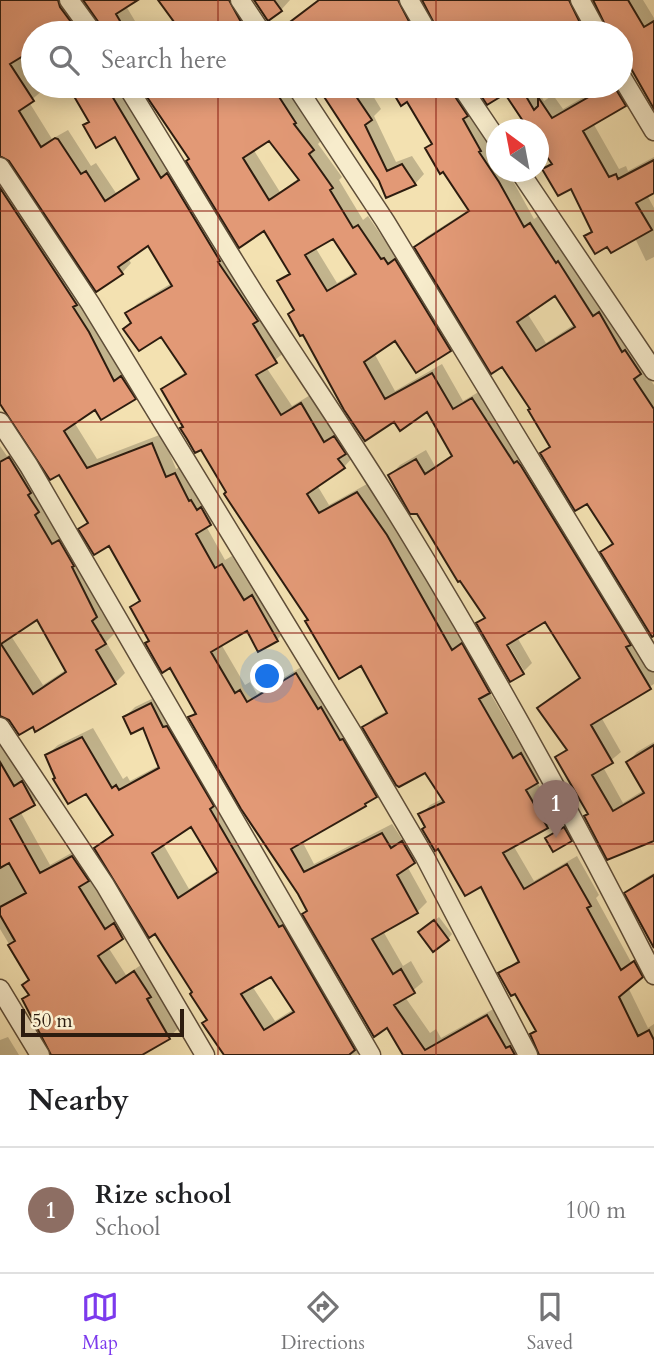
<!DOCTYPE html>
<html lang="en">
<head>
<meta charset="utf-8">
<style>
	body { margin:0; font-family:Cardo,serif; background:#f6f6f6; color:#202124 }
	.compass { position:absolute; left:486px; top:119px; width:63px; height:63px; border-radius:50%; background:#fff; box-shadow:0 4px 18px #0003; rotate:328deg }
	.scale { position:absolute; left:21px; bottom:18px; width:163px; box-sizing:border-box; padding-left:7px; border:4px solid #2d1c0f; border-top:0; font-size:19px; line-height:24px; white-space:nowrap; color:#2d1c0f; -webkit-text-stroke:5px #f7eccc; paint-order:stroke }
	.you { position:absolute; left:268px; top:677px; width:24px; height:24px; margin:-18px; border:5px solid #fff; border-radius:50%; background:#1a73e8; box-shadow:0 0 0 10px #1a73e833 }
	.badge { display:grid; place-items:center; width:46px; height:46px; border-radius:50%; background:#7c3aed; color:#fff; font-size:23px; font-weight:700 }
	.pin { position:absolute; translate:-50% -58px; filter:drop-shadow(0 2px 4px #0008) }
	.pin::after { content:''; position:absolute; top:37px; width:24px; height:21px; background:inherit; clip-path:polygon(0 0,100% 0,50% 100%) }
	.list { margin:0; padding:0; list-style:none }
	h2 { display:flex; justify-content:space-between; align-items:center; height:91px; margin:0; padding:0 28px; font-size:30px }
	h2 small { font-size:23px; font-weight:400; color:#757577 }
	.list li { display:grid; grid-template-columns:46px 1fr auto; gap:21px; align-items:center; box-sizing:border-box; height:126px; padding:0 28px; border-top:2px solid #e0e0e0 }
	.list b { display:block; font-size:26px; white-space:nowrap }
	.list p { margin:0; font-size:23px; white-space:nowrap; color:#757577 }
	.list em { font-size:23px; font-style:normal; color:#757577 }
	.icon { flex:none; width:38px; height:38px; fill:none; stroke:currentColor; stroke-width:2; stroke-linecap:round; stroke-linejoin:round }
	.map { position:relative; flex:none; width:654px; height:1055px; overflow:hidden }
	.search { position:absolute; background:#fff; box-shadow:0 4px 18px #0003; left:21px; right:21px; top:21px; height:77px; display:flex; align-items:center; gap:18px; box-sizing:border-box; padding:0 24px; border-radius:38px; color:#757577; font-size:26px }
	.sheet { height:217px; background:#fff }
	nav { display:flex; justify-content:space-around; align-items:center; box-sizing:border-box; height:98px; border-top:2px solid #e0e0e0; background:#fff; font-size:19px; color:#757577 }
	nav a { display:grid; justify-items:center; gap:4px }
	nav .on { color:#7c3aed }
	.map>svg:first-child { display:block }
</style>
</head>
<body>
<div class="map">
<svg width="654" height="1055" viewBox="0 0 654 1055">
	<rect width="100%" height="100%" fill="#f3e1b1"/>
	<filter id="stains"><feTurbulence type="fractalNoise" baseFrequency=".00286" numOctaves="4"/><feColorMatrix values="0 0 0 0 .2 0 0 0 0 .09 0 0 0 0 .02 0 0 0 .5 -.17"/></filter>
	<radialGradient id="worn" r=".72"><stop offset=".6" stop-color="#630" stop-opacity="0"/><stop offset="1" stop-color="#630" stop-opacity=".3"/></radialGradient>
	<path fill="#0003" fill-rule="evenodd" d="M0,0H71L100,33H33V48L21,56L33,75V86H40L43,90L29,102L52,139L68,130L91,166L96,163L116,193L140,176L115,135L85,125L90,120L70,86H121L285,352L266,367L292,406L312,394L334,434L344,427L353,457L344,467L317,485L329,505L367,484L396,525L462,641L472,635L499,682L489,691L523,750L532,745L547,772L537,782L556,817L547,827L513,845L534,881L577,856L599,895L596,898L631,962L644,952L651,966L628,987L648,1028L654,1024V1055H541L532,1035L537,1029L515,992L501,974L519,959L482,884L427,827L421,815L430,805L444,798L425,770L364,728L374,718L387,711L361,664L310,619L201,447L185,426L163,389L173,380L186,372L161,334L125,329L132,322L127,314L137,304L172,283L148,244L128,258L131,263L122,273L0,124Z
		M85,0H135L126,6L135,21L120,33H106Z
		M161,0H242L252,33H150L174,19Z
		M255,0H290L281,10Z
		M318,0H412L435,33H301L292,22Z
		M424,0H583L605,33H441Z
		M595,0H643L654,18V100L652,102L621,48V33H611Z
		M151,86H288L304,112L302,114L322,140L318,144L342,177L339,180L363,220L368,216L392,251L394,249L459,340L450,349L395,338L374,353L395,391L442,364L463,401L482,390L654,659V684L601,717L621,752L603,767L623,803L644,790L628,762L637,752L654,742V839L586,816L589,813L557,757L567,748L539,708L549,698L581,676L546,620L517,637L532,663L524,671L504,637L501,638L521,672H523L511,679L478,623L485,616L418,512L390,475L400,465L426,450L435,466L453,454L428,410L400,428L295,309L279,282L291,271L265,229L191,158L146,91ZM269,139L299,178L280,192L253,149ZM333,236L357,271L337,283L315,247Z
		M329,86H367L381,109L374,116L396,162L412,156L424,174L415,184L381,180L323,92Z
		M391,86H465L489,140L488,142L496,155V172H508L534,219L540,215L654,385V637L602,552L613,541L587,502L542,454L551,445L532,409L503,364L416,247L426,237L470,209L427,148L433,142L408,100L401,104ZM555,294L575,324L546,343L527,313Z
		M476,86H535L544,101L553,95L563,109L603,86H621L634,95L625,105L593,123L619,169L626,166L628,171L654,157V191L647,195L654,208V257L646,261L635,238L608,244L586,237L593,230L571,187L545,169L552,161L538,130L506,92L488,102Z
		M0,163L144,388L134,398L95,407L74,422L97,459L162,434L176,469L184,464L220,514L206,526L225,560L232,556L254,592L262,587L286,630L277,640L248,629L221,644L245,685L250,682L257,694L306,664L385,786L365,805L302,841L314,864L392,824L402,839L413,833L424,852L407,866L427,902L417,912L383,931L403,966L411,961L423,982L405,997L430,1033L436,1029L441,1038L497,1007L532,1055H405L309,910L190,717L196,711L170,666L150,641L132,607L141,598L110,544L81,529L88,521L59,473L0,400Z
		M0,446L7,456L19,448L106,606L101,611L115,633L106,642L125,673L115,683L33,724L0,715ZM37,618L67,669L43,685L11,636Z
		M162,694L367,1043L357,1055H225L209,1019L155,932L96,848L114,833L86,791L47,755L58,745L93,728L123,779L127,776L130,781L160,765L144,725L125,717L135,707ZM192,824L218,870L189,889L163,844ZM272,974L294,1009L275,1021L252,986Z
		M0,724L43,794L34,803L20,811L50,865L82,847L97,870L89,878L115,921L124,915L132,928L108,947L126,975L144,963L159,986L156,989L179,1028L169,1037L138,1055H52L24,999L30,994V979L0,929Z
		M569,824L575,836L571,840L547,838Z
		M654,873V946L627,893L637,883Z
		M439,917L452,934L448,939L425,928Z
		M8,1037L19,1055H0V1040Z"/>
	<path fill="#e29976" stroke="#2d1c0f" stroke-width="2" fill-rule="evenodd" d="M0,0H58L60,7L74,26L62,33H33V50L10,64L34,101L19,111L41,147L55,138L58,139L81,174L86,171L105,201L139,179L115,137L96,148L83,125L89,122L68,86H106L161,178L167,173L220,261L218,262L258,321L253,324L277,363L256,375L281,415L301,403L324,442L334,436L346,454L338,459L345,468L307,494L319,513L357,492L387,535L452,650L462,643L490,693L479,699L513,758L521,753L538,783L526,790L548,828L503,853L524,889L567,864L591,906L587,908L621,970L634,961L643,977L619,997L638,1036L649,1030L654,1040V1055H539L530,1034L536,1031L515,994L511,996L498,973L519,962L481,887L465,896L438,849L435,851L422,829L425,827L418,814L444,802L425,773L399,787L396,785L362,727L387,713L361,666L339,679L305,621L308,620L224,494L226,492L201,450L195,453L187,439L180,428L183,427L161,389L186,374L161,337L139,351L123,329L131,323L125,313L172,286L148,246L118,267L123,274L96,292L9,161L0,156Z
		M83,0H138L116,14L127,33H106Z
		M158,0H229L241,22L225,33H154L174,22Z
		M254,0H274L282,11L268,21Z
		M319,0H398L415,33H299L290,22Z
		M422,0H569L585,33H439Z
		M593,0H628L644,27L654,21V109L621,51V33H609Z
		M160,86H272L296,123L294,124L314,150L309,154L333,188L330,190L353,228L358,225L381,259L384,258L388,264L395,259L451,351L416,373L395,341L364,362L385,399L432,373L453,409L472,398L514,463L517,461L521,466L631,645L626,647L651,689L591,725L613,763L592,775L613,811L644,793L626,762L654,745V841L607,860L584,816L588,814L555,757L567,750L537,708L580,678L545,622L507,645L524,674L510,682L476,623L485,618L460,581L458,582L417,514H410L388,475L416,459L425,474L452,456L427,412L400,431L394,422L365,441L344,410L303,335L300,336L288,314L294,310L277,281L290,274L264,231L239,248L186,161L189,159L145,94ZM269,141L299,180L269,200L243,158ZM333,239L356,274L327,291L305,255Z
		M317,86H349L372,120L365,125L387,171L402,164L416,185L386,198L379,181Z
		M389,86H450L452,92L468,116L463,119L481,151L479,152L499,182L524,227L530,223L556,263L558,261L593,316L599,312L622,352L625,350L641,374L634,379L654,409V636L652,637L600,552L613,544L587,504L575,511L540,453L550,447L528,410L530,409L502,367L491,374L414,247L469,211L443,172L440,174L425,148L432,144L407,102L401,106ZM555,296L575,327L536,351L517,322Z
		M475,86H520L534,110L538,106V97L552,118L608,86H614L626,106L583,131L609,177L616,174L618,179L654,160V193L636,203L652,230L611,253L607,247L595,254L584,236L592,232L571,189L558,196L542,169L552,164L538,144V130H529L505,94L487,105Z
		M0,188L77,305L73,307L89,332L114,381L121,376L136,399L101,420L95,410L64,431L87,468L152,443L166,477L175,473L189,501L191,500L197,510L201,507L211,525L196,534L215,568L222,564L244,600L252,595L278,641L258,652L247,631L211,652L235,693L240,690L247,702L296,673L318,709L321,707L340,740L343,739L377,797L365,804L366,806L291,849L304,872L382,833L391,848L402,841L415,863L397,875L418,913L372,939L393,974L401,969L415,993L394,1005L425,1050L487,1015L506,1048L510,1046L515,1055H403L387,1028L374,1037L302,914L307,911L298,894L241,809L188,717L196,714L170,668L162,673L145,643L149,641L130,607L140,601L109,546L94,555L78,529L88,523L59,475L50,480L0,404Z
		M9,457L31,493L28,495L39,512L35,515L52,544L59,540L74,566L72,567L97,617L92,621L106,644L96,650L116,684L35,732L33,727L19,735L9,720L0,716V462ZM37,620L66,672L33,694L1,644Z
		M151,703L163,727L167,726L214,806L210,809L279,927L283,925L355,1050L349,1055H224L202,1023L207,1020L190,994L192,992L155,934L149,938L94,848L113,835L86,794L68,804L53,779L55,778L45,755L82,737L112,788L116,785L119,790L159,768L143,728L131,734L123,717ZM191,827L218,872L178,898L152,853ZM271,977L294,1012L264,1030L241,994Z
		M0,762L14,786L22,781L35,805L10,819L40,873L72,856L89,881L79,887L105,929L114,923L123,939L98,956L116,983L134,971L151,997L147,999L170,1039L142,1055H51L22,999L29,995L22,985L29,980L8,945L15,941L0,915V907L26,893L9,863L0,868Z
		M564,827L572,841L553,852L545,838Z
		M654,875V948L624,893Z
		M434,920L449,940L433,952L418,932Z"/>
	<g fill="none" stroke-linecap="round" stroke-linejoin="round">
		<g stroke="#5e4d38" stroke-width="21">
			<path id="street" d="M69,0L93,33
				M240,0L262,33
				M409,0L428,33
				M580,0L598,33
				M621,76L654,131
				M127,86C170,155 211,225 254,293C304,371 357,448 406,528C495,673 577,823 654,975
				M296,86L385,221L654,662
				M461,86L496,138
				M0,167L90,303L353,734L425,857L528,1055
				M520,172L654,371
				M0,422L29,466L371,1055
				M0,727L105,885L205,1055
				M0,989L40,1055"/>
		</g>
		<use href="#street" stroke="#f7eccc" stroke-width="18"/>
	</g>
	<path fill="none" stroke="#8f2418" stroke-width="2" stroke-opacity="0.55" d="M218,0V33M436,0V33M218,86V1055M436,86V1055M0,211H654M0,422H654M0,633H654M0,844H654"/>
	<rect width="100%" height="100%" filter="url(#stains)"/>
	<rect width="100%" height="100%" fill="url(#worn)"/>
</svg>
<svg class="compass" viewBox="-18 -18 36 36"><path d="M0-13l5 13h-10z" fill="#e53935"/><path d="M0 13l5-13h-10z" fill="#757577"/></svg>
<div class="scale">50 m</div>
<div class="you"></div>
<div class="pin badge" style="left:556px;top:838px;background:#8d6e63">1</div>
<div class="search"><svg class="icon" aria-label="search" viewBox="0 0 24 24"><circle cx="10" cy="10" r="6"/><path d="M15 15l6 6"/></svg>Search here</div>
</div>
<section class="sheet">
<h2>Nearby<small></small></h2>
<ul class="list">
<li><span class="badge" style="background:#8d6e63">1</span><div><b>Rize school</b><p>School</p></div><em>100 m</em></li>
</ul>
</section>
<nav>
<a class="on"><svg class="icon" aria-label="map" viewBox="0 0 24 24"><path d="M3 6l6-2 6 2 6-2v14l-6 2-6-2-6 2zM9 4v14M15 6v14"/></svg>Map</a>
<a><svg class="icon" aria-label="directions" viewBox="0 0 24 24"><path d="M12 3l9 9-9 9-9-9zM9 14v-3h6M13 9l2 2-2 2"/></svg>Directions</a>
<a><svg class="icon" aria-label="saved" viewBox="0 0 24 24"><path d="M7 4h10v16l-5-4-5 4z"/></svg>Saved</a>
</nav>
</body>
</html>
